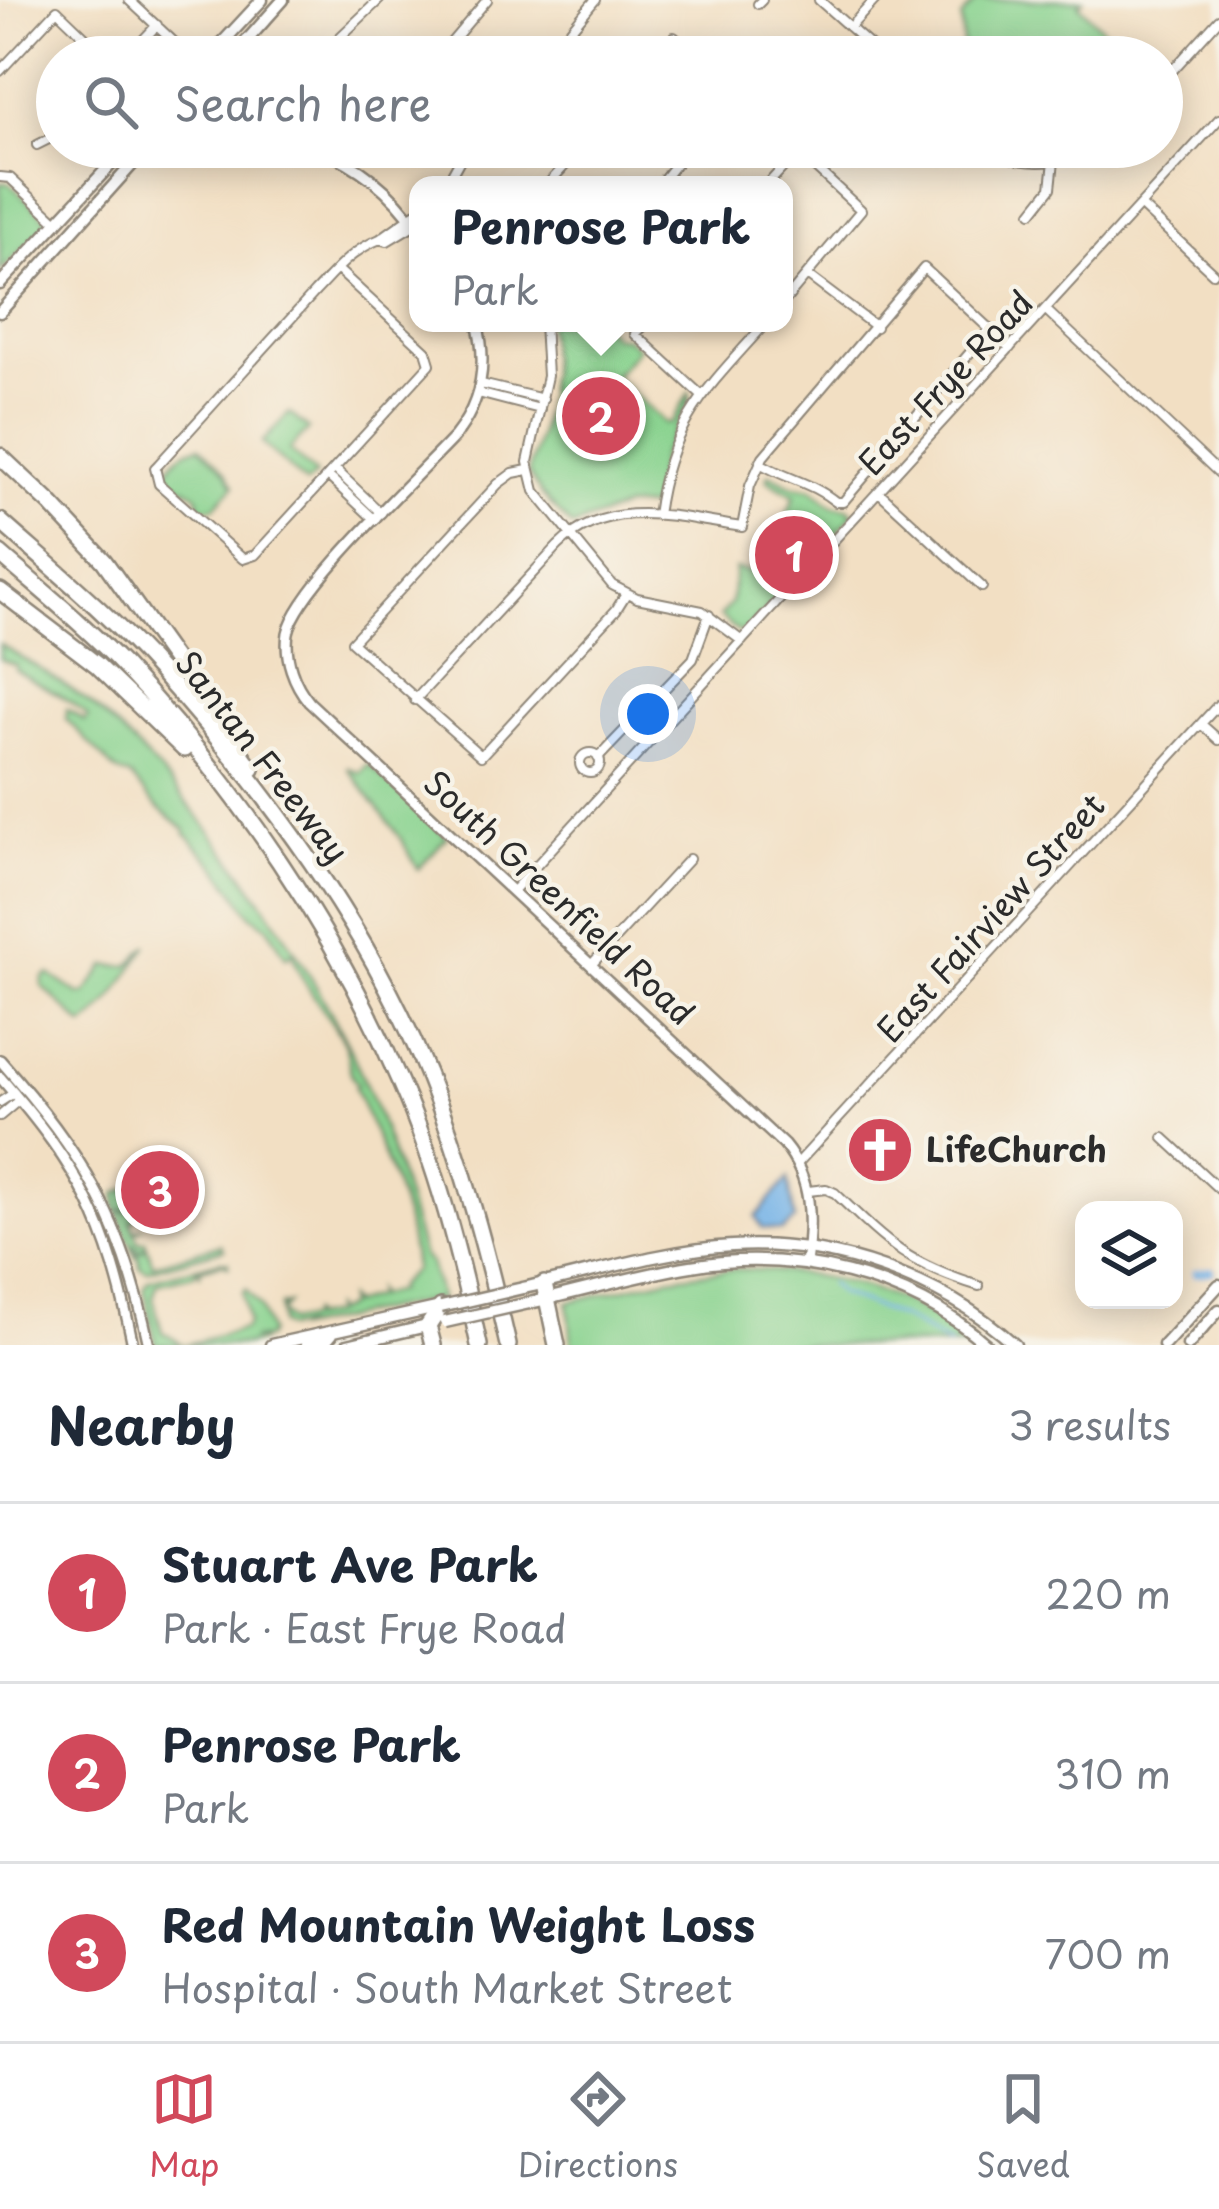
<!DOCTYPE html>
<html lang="en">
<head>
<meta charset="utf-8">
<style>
	body { margin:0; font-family:"Playpen Sans",sans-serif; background:#f6f6f7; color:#1f2937 }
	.controls { position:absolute; right:36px; bottom:36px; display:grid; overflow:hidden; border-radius:24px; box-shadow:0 6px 30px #0003 }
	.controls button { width:108px; height:108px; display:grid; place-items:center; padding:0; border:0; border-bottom:3px solid #e0e1e3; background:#fff; color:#1f2937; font:60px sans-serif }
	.you { position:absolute; left:648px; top:714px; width:42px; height:42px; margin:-30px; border:9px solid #fff; border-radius:50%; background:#1a73e8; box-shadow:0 0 0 18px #1a73e833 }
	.badge { display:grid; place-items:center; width:78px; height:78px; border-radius:50%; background:#d1495b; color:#fff; font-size:39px; font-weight:700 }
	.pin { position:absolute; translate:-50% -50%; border:6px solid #fff; box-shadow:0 3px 12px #0006 }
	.popup { position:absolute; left:409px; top:176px; width:384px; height:156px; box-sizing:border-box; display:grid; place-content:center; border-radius:24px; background:#fff; filter:drop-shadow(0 3px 9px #0005); font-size:39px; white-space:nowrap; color:#747a83 }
	.popup b { font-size:45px; color:#1f2937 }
	.popup::after { content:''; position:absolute; left:50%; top:100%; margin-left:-24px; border:24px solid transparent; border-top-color:#fff }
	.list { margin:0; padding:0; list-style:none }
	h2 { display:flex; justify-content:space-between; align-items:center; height:156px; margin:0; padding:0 48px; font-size:51px }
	h2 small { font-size:39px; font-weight:400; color:#747a83 }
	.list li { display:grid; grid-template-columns:78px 1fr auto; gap:36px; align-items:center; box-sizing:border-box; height:180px; padding:0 48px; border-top:3px solid #e0e1e3 }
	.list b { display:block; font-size:45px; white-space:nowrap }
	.list p { margin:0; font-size:39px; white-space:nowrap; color:#747a83 }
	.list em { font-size:39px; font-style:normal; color:#747a83 }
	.icon { flex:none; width:66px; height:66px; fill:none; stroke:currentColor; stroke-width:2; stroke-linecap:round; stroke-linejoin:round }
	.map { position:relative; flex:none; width:1219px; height:1345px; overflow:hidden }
	.search { position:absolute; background:#fff; box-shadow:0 6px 30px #0003; left:36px; right:36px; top:36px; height:132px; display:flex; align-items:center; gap:30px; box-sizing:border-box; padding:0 42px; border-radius:66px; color:#747a83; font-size:45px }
	.sheet { height:696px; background:#fff }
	nav { display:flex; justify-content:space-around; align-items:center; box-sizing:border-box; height:168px; border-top:3px solid #e0e1e3; background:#fff; font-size:33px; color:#747a83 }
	nav a { display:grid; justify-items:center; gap:6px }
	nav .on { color:#d1495b }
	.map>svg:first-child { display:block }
</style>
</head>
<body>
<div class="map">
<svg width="1219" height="1345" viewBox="0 0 1219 1345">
	<rect width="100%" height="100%" fill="#f7f3e8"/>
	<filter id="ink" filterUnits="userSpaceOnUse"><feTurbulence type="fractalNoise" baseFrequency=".00833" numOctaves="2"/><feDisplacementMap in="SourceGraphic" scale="24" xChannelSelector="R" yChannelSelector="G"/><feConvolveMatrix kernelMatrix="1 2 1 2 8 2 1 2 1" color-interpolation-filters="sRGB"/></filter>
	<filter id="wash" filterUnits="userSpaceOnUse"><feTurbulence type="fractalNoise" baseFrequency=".004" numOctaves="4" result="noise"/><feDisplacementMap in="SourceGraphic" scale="48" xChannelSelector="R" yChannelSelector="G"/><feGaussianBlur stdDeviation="2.7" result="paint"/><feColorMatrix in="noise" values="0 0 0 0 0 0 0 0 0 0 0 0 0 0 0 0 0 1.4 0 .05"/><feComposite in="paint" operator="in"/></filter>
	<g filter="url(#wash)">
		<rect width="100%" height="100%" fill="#f2dfc3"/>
		<path fill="#8ad390" stroke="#5a7f5e" stroke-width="3" d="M977,0H1083L1079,5L1114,40L1099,57H973L963,47L961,18Z
			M0,183H9L50,222L0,272Z
			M547,323H602L614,336L627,338L638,348L614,376L666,424L671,423L689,393L690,401L661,455L651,507H625L572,527L541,494L528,473C546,420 554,378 547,323Z
			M289,413L309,429L289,450L316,475L306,484L262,443Z
			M200,446L226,472L234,486L214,507L201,508L197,494L166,477C171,459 182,451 200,446Z
			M769,474L794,486L812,489L832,506L847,508L854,514L747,630L738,632L720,616L731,603L735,569L751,572C772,557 782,544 792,521L787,514L795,496L767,480Z
			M0,644C30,664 65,682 92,705C189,789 288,927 346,1041C380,1109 403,1184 423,1257L430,1263L440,1299C388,1308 343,1319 297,1329L301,1325L287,1329L280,1325V1306L287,1304L280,1312L289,1322L309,1318L310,1312L312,1318L332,1314V1308L336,1312L347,1306V1299L351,1304L375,1297V1291L378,1296L397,1291V1286L414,1270C409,1207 384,1158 360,1100L355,1087L358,1084C348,1077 350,1057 344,1043C329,1012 300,985 292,953L286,958L268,927L252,916L217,867L185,833L186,830L157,807L131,777L116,771L66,719L67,709L84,721L88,717C69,697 39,686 15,669L16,665L0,659Z
			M368,764L447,837L418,869L400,837L347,767L360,773Z
			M148,945C128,974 109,1009 84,1026L42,986L43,978L49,974L79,994H85L106,965C138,967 125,967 148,945Z
			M186,1158L187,1162L126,1193L133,1209L118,1210L133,1212L136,1218L131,1221L134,1230L140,1229L135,1233L139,1242L145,1241L147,1246L142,1250L148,1249L153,1265L221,1244L224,1249L147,1271L140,1267L138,1252L141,1251L134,1245L136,1258L116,1208V1194Z
			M220,1261L228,1262V1266L223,1263L201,1269L200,1274L197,1268L194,1275L157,1284L153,1298L162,1332L184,1345L244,1329L248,1322L242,1293L245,1289L260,1307L269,1332L266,1338L251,1339L263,1341L244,1345H156L144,1289L149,1280Z
			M733,1269C820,1270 906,1288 975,1345H572L568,1302L667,1278Z"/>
		<path fill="#74b2e7" stroke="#506e89" stroke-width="3" d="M788,1179L795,1220L782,1231L762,1228L756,1217Z"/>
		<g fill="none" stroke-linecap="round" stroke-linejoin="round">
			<path stroke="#74b2e7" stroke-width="3" d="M829,1284L840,1294L905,1319L949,1345"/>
			<path stroke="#74b2e7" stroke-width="8" d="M1196,1273L1211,1271"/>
		</g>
	</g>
	<g filter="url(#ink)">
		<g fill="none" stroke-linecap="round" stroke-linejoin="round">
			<g stroke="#8e8577" stroke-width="12">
				<path id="minor" d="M129,0L190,57
					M819,0L883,57
					M758,4L762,0
					M850,27L875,0
					M127,57L157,25
					M319,57L379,0
					M439,57L487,0
					M548,57L595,0
					M656,57L674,37L696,57
					M0,71L57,10L106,57
					M1162,82L1219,19
					M37,145L57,135
					M984,147C1022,168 1056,166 1095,147
					M0,177L10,178L58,223
					M446,185L467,147
					M547,185L582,147
					M659,185L689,147
					M767,185L798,151
					M1141,206L1213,273
					M1032,212L1051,188L1054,161
					M417,223L387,241L380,239L418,212
					M337,269L426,351L430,364L255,555L243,559L159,484L155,468L158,465L315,292C335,271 352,250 380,239
					M807,275L876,327
					M784,302L861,210L793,147
					M1046,310L1219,473
					M544,323L547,376L528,462L535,491L612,585L637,598L702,611L742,641
					M647,323L635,334L702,396
					M481,384L543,399
					M478,393L540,409
					M760,463C786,479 813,483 836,502H843L990,329
					M335,469L381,513
					M528,470L513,473L498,484L352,642L481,756L616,610L626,594
					M328,476L375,520
					M879,492L982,587
					M657,515C670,421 706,390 766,323
					M415,700L558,546C610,495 679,518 742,527L750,486L763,457L924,268L1010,348
					M1201,724L1219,740
					M580 763a10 10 0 1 1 20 0a10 10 0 1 1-20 0Z
					M598,758L693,659L709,615
					M513,891L1219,119
					M591,965L689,859
					M0,1102L14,1093
					M0,1116L19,1100
					M1164,1138L1219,1189
					M798,1163L1219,704
					M808,1191L826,1189L835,1193C888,1244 907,1264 979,1286"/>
			</g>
			<g stroke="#8e8577" stroke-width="14">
				<path id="tertiary" d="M316,147C360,166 391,190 418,229
					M477,323C488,364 481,403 455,436C418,476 297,588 288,633C284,658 294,684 309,702L784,1145C813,1180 812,1221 806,1264
					M0,1060C84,1155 122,1219 149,1345
					M0,1077C83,1173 107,1221 133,1345"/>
			</g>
			<g stroke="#8e8577" stroke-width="15">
				<path id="secondary" d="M209,57L262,0
					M232,57L283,0
					M0,284L127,147
					M0,312L148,147
					M523,1288C592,1273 662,1250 732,1246C833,1240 940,1277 1015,1345
					M529,1303C583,1291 637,1275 691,1266C794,1249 908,1275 987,1345
					M271,1345L441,1307
					M306,1345L326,1341L332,1334
					M347,1345L431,1325
					M1164,1345L1219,1285
					M1188,1345L1219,1310"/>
			</g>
			<g stroke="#8e8577" stroke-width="20">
				<path id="motorway" d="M0,456L51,504L104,561L252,769
					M0,521C54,569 112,617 160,671C266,790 367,925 427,1073C463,1162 487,1253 508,1345
					M0,554C41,590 85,625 122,664C236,785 335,930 400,1082C437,1166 460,1256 479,1345
					M0,591L97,665L184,749
					M544,1284L557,1345
					M433,1345L428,1326L441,1307"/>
			</g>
			<use href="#minor" stroke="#fff" stroke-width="8"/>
			<use href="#tertiary" stroke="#fff" stroke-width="9"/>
			<use href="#secondary" stroke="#fff" stroke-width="10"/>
			<use href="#motorway" stroke="#fff" stroke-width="15"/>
			<g stroke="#8e8577" stroke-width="15" stroke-linecap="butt">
				<path id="secondary-bridge" d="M441,1307L523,1288
					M445,1322L529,1303"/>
			</g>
			<use href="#secondary-bridge" stroke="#fff" stroke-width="10"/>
		</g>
	</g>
	<defs>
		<g id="church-disc" transform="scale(3.45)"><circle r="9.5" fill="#d1495b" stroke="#f7f3e8"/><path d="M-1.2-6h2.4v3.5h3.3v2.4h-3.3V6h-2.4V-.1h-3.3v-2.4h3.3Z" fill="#fff"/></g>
	</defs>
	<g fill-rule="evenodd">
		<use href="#church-disc" x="880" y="1150"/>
	</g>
	<g text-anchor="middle" stroke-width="9" stroke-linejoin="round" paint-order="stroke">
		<g font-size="33" fill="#2b2b2b" stroke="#f7f3e8">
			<text transform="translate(946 383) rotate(-47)" y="12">East Frye Road</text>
			<text transform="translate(262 757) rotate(52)" y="12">Santan Freeway</text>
			<text transform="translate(559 898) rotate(43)" y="12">South Greenfield Road</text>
			<text transform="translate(991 918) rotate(-48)" y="12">East Fairview Street</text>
		</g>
		<g font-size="33" font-weight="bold" fill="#2b2b2b" stroke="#f7f3e8" text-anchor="start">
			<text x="926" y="1162">LifeChurch</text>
		</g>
	</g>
</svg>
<div class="controls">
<button><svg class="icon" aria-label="layers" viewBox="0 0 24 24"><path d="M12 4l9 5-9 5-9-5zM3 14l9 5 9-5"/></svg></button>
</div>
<div class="you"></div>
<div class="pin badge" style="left:794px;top:555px">1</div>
<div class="pin badge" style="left:601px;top:416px">2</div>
<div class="popup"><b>Penrose Park</b>Park</div>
<div class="pin badge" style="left:160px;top:1190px">3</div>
<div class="search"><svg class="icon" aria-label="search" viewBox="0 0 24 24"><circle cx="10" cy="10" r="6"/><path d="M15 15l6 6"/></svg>Search here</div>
</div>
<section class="sheet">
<h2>Nearby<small>3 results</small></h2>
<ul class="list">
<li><span class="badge">1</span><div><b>Stuart Ave Park</b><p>Park · East Frye Road</p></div><em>220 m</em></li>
<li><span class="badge">2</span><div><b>Penrose Park</b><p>Park</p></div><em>310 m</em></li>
<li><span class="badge">3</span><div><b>Red Mountain Weight Loss</b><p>Hospital · South Market Street</p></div><em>700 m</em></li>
</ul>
</section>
<nav>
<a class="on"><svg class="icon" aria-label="map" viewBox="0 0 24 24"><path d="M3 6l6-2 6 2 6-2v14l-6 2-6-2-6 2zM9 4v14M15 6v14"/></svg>Map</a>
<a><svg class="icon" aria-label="directions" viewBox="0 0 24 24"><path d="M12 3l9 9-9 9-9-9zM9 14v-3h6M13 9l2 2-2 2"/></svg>Directions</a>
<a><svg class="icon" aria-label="saved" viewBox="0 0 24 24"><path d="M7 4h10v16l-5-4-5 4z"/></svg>Saved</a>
</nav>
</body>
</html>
